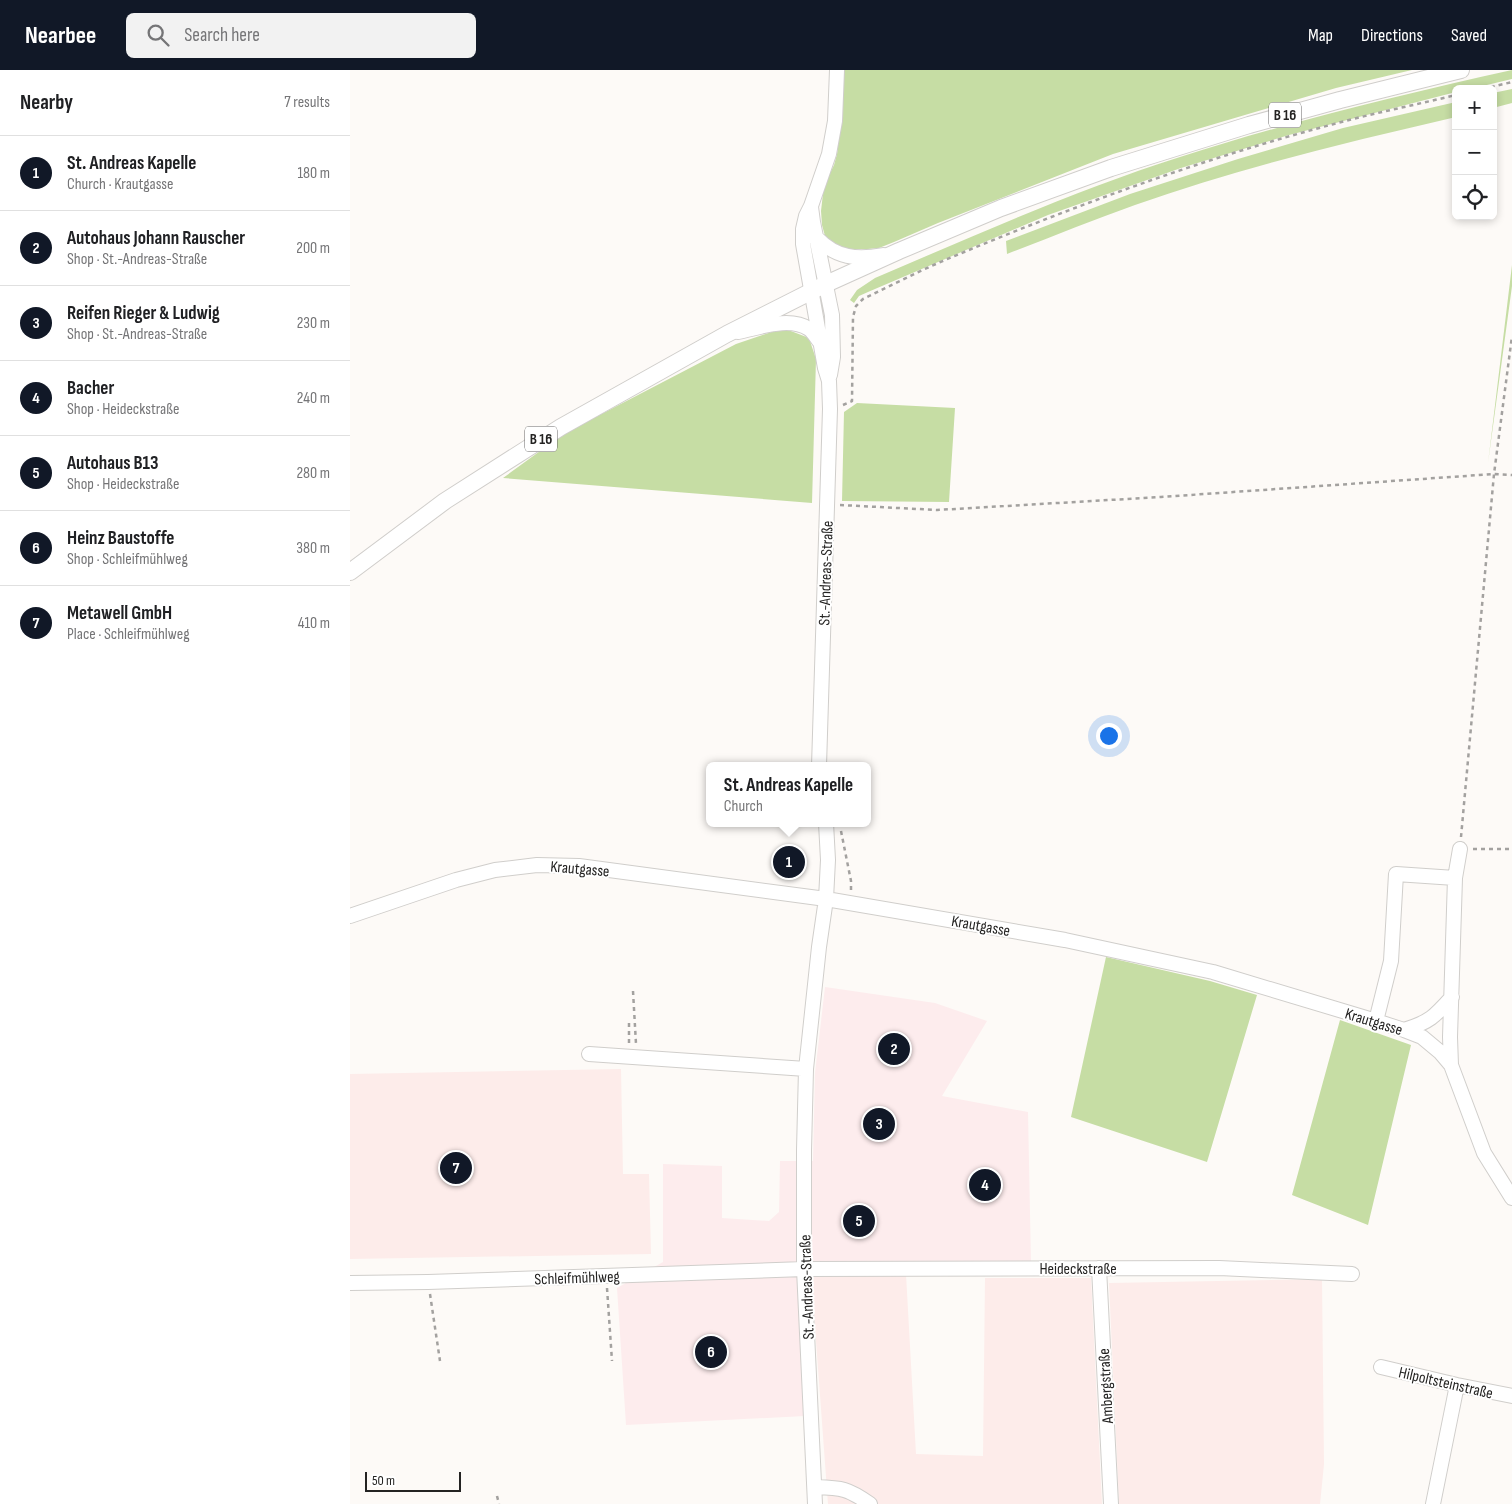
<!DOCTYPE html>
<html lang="en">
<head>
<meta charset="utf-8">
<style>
	body { margin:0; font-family:"Sofia Sans Condensed",sans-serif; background:#f2f2f2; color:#202124 }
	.controls { position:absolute; right:15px; top:15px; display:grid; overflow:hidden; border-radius:8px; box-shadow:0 2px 8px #0003 }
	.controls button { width:45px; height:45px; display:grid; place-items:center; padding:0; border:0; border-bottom:1px solid #e0e0e0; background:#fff; color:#202124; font:25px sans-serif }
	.scale { position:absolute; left:15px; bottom:12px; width:96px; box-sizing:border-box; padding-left:5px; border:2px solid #242322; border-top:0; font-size:14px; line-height:18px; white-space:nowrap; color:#242322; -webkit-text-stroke:4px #fff; paint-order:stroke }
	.you { position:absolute; left:758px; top:665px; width:18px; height:18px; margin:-12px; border:4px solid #fff; border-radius:50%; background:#1a73e8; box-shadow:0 0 0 8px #1a73e833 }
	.badge { display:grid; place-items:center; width:32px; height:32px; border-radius:50%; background:#111827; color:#fff; font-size:16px; font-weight:700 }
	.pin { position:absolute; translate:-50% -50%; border:2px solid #fff; box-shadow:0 1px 5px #0006 }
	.popup { position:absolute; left:356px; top:692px; width:165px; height:65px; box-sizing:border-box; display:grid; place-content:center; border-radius:8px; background:#fff; filter:drop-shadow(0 1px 4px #0005); font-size:16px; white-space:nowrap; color:#757577 }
	.popup b { font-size:19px; color:#202124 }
	.popup::after { content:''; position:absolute; left:50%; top:100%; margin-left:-10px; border:10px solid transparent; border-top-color:#fff }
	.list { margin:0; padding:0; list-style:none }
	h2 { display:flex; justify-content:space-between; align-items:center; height:65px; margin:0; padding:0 20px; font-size:21px }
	h2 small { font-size:16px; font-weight:400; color:#757577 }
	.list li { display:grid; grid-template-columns:32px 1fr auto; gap:15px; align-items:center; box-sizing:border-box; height:75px; padding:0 20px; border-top:1px solid #e0e0e0 }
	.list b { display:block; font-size:19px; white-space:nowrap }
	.list p { margin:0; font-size:16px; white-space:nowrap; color:#757577 }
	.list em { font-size:16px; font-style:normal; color:#757577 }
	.icon { flex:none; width:28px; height:28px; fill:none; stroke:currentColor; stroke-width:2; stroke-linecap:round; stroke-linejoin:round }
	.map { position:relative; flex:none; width:1162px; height:1434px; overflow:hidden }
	header { display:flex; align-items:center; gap:30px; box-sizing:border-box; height:70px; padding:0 25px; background:#111827; color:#fff }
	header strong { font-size:24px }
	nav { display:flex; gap:28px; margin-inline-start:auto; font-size:18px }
	.search { width:350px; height:45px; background:#f2f2f2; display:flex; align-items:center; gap:12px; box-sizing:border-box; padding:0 18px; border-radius:8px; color:#757577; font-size:19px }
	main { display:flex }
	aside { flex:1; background:#fff }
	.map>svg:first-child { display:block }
</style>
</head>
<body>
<header>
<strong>Nearbee</strong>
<div class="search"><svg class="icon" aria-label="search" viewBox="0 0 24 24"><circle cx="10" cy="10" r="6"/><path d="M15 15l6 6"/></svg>Search here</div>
<nav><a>Map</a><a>Directions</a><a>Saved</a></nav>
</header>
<main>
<aside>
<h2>Nearby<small>7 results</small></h2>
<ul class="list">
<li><span class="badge">1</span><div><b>St. Andreas Kapelle</b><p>Church · Krautgasse</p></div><em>180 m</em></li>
<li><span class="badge">2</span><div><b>Autohaus Johann Rauscher</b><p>Shop · St.-Andreas-Straße</p></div><em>200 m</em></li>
<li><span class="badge">3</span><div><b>Reifen Rieger &amp; Ludwig</b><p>Shop · St.-Andreas-Straße</p></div><em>230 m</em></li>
<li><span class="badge">4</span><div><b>Bacher</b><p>Shop · Heideckstraße</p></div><em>240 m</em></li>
<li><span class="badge">5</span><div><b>Autohaus B13</b><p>Shop · Heideckstraße</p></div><em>280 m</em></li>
<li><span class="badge">6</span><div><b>Heinz Baustoffe</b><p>Shop · Schleifmühlweg</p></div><em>380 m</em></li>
<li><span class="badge">7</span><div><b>Metawell GmbH</b><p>Place · Schleifmühlweg</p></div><em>410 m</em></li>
</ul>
</aside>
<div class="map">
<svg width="1162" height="1434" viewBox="0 0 1162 1434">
	<rect width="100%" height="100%" fill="#fdfaf7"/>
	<path fill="#fdeced" d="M475,917L585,933L637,951L592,1026L678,1042L681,1193L446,1194L455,1346L276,1355L267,1218L313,1192V1094L372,1096V1148L419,1151L429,1142L430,1091H463L465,1003Z"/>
	<path fill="#fdecea" d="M271,999L273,1104H299L301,1184L0,1189V1004Z
		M461,1203L556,1204L566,1384L633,1386L635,1208H741L752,1434H478Z
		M972,1209L974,1394L970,1434H769L759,1213Z"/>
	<path fill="#c6dda4" d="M493,0H1062L986,18L763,84L588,153L544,172L529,178L518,179H497L486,176L475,166L472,155L471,141L474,115L484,95L487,84L491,51Z
		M1162,0V9L1120,19H1106V22L939,65L831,98L698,145L518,222L509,226L504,233L500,230L507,220L525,208C626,165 726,120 830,87C939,52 1050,25 1162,0Z
		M1162,19V33L1143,38V23Z
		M1106,32V47C998,72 890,98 785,135C742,150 700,168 657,184L656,171L780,124L888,89L993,58Z
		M1162,195V216L1138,393Z
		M433,258L459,268L466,289L462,433L153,408L215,363L386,274Z
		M507,333L605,338L599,432L492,431L494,342Z
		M756,887L860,911L907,925L857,1092L721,1047Z
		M990,950L1061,975L1018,1155L942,1125Z"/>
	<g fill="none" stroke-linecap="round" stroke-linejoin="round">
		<g stroke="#d0cecb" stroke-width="16">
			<path id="minor" d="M461,137L463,152L482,245L483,287L480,305
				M467,168C486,188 507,190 533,185
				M388,262C409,258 439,246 459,259C463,262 466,267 469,271
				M469,696L480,339L479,311L475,298L453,174V159L456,146L461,136L479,84L485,51L487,0
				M0,846L106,810L145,800L187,795L229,796L476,829L715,870L863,902L1026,951L1054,960L1072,967L1090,982L1101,995L1134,1083L1162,1128
				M1026,951L1041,891L1046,804L1105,808
				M1054,960C1080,952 1085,946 1102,927
				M239,984L456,999
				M1101,995L1100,967L1105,808L1110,779
				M749,1198L761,1434
				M0,1213L78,1212L454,1199L869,1198L1002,1204
				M1031,1297L1107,1315L1162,1326
				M465,1417C492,1418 497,1418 520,1434
				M465,1434L454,1199V1080L456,999L469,877L476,829L478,790L476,753
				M1083,1434L1107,1315"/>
		</g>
		<g stroke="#d0cecb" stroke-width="18">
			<path id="major" d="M0,502L95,431L211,357L377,264L476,214L549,181L651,138L761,98L899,55L990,30L1111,0"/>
		</g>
		<path stroke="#a3a19f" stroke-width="2.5" stroke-dasharray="4 4" stroke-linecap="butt" d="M1133,19L1162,12
			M493,335L502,331L503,247L506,236L513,229C540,216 567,202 595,190C721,137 851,89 984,54C1024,43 1065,35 1106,25
			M490,435L587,440L811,427L1144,404L1162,405
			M491,761L501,811V822
			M1111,767L1144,404L1162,266
			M1123,779H1162
			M283,921L286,974
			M279,973V950
			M257,1218L262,1291
			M80,1224L90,1291
			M147,1426L149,1434"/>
		<use href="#minor" stroke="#fff" stroke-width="14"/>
		<use href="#major" stroke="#fff" stroke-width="16"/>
	</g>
	<g text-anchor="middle" stroke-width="4" stroke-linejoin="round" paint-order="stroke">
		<g fill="#fff" stroke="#666564" stroke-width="1">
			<rect x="919" y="32.5" width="32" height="25" rx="4"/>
			<rect x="175" y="356.5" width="32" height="25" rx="4"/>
		</g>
		<g font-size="15" font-weight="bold" fill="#242322">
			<text x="935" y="50">B 16</text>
			<text x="191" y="374">B 16</text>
		</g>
		<g font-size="16" fill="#242322" stroke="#fff">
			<text transform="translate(475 503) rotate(-88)" y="6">St.-Andreas-Straße</text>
			<text transform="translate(230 798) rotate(5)" y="6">Krautgasse</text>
			<text transform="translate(631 855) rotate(10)" y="6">Krautgasse</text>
			<text transform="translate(1024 951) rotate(17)" y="6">Krautgasse</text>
			<text x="728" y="1204">Heideckstraße</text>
			<text transform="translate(227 1207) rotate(-2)" y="6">Schleifmühlweg</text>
			<text transform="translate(456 1217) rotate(-92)" y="6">St.-Andreas-Straße</text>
			<text transform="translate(1096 1312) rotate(13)" y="6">Hilpoltsteinstraße</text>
			<text transform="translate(755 1316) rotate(-93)" y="6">Ambergstraße</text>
		</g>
	</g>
</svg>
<div class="controls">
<button>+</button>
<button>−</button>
<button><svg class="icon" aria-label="locate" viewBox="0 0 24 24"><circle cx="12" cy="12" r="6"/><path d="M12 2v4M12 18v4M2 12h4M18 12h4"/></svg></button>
</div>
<div class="scale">50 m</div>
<div class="you"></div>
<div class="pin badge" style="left:439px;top:792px">1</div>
<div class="popup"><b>St. Andreas Kapelle</b>Church</div>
<div class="pin badge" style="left:544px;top:979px">2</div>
<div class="pin badge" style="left:529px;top:1054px">3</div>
<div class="pin badge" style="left:635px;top:1115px">4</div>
<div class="pin badge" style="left:509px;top:1151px">5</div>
<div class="pin badge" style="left:361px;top:1282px">6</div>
<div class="pin badge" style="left:106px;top:1098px">7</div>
</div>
</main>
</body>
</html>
